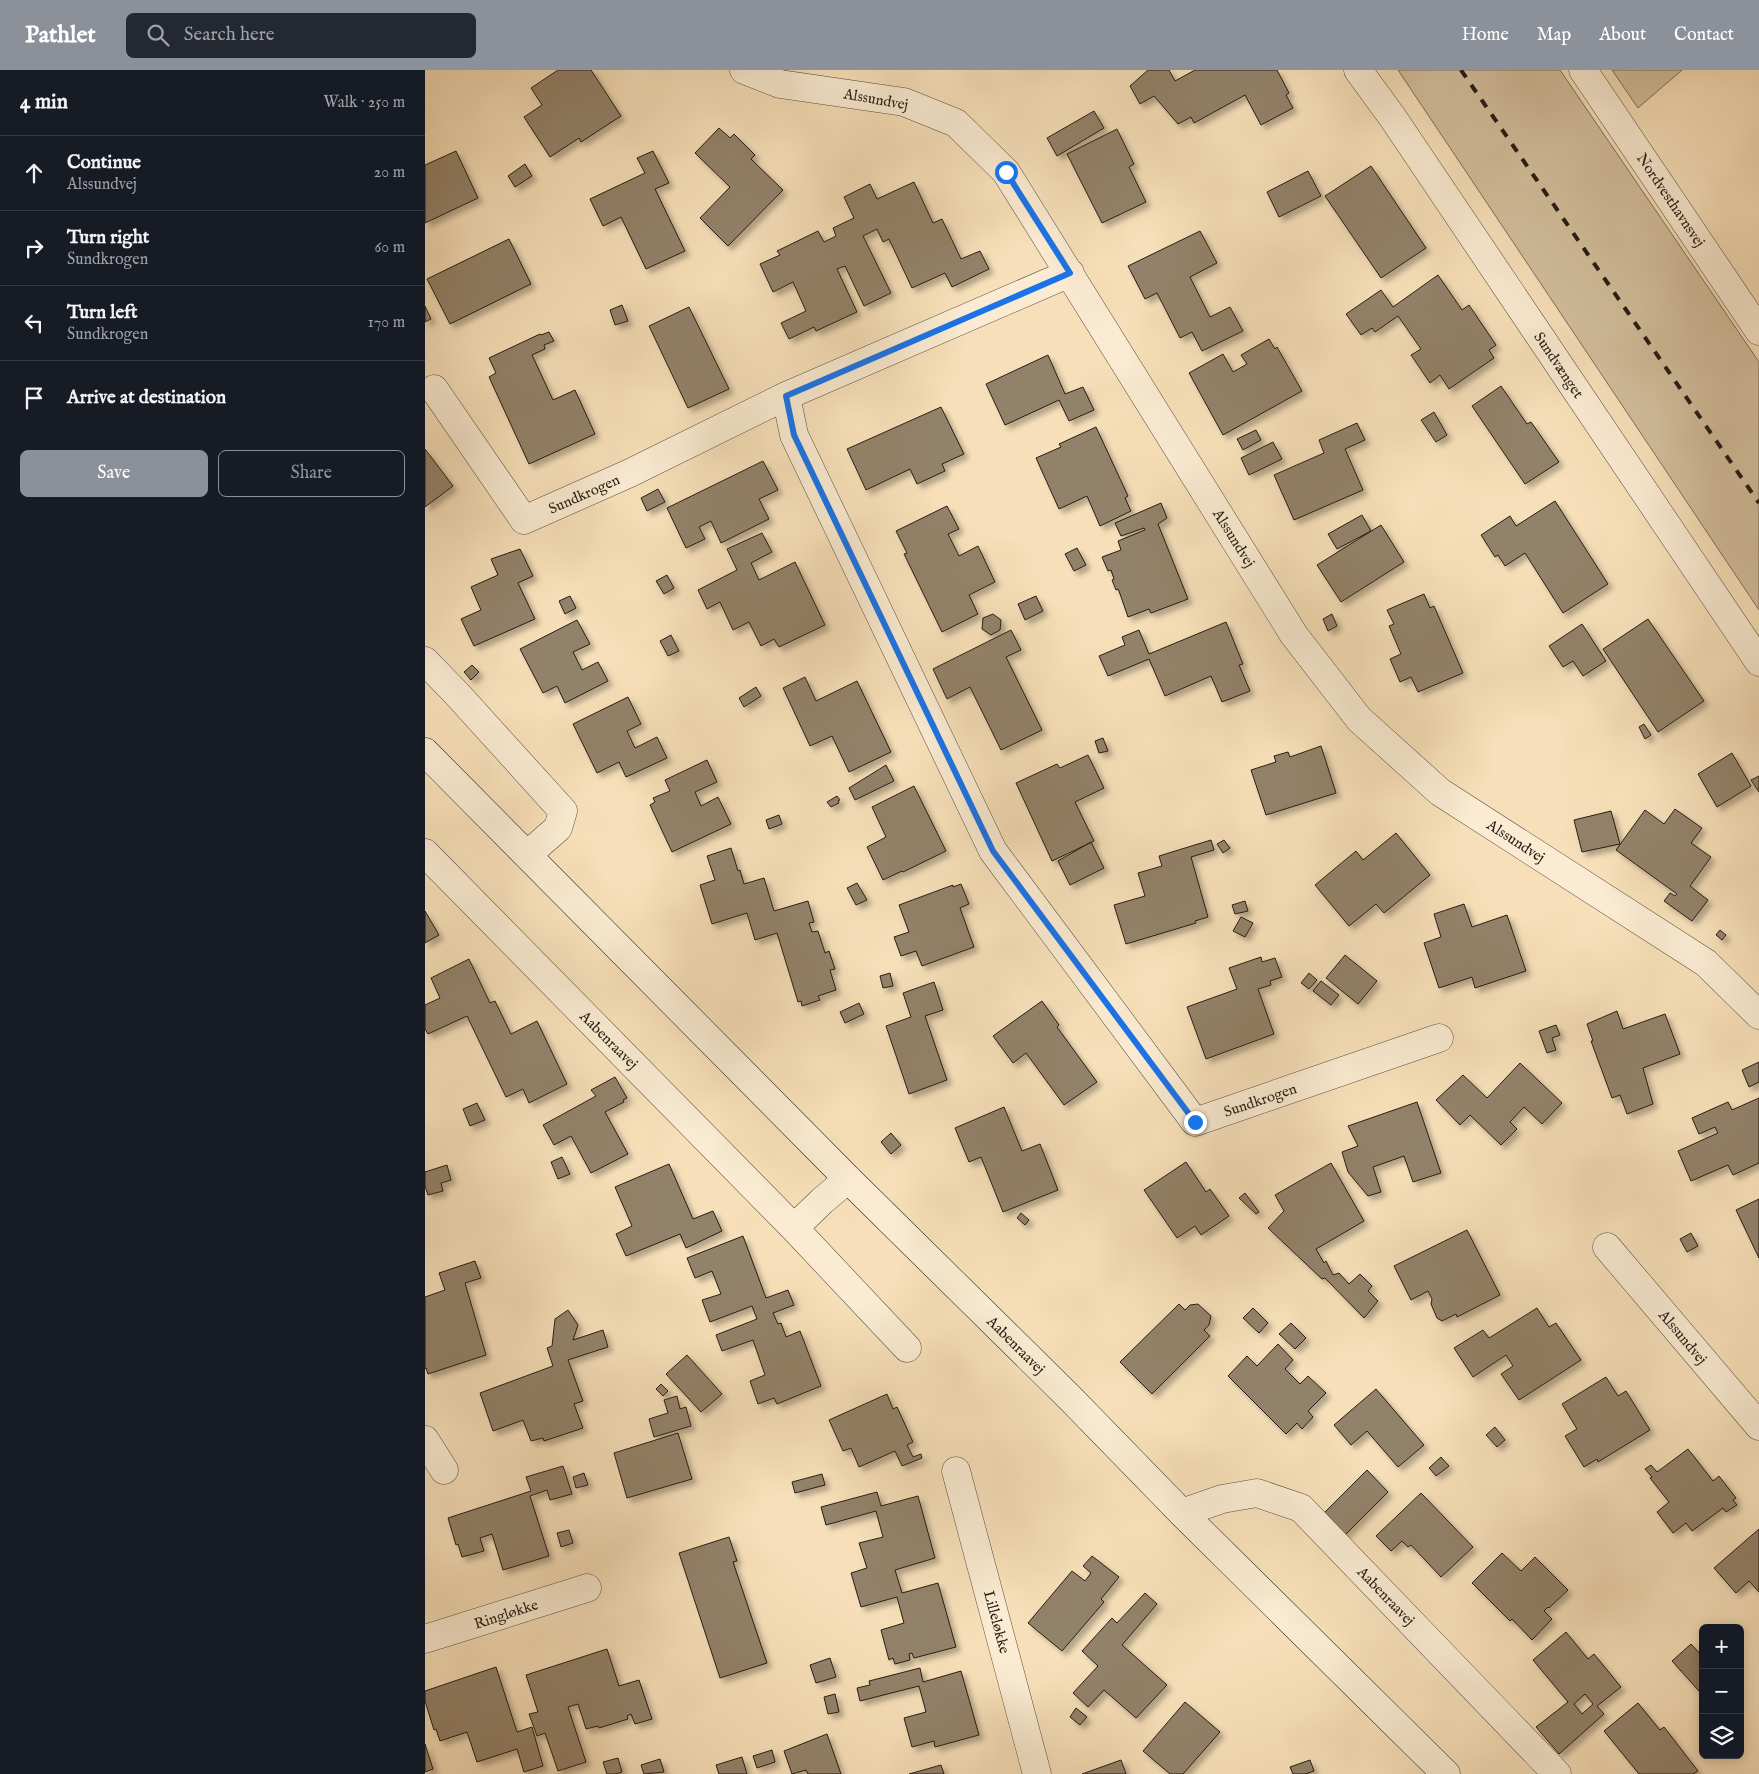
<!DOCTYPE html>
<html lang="en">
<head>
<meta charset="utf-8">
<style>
	body { margin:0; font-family:"IM FELL English",serif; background:#242831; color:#f1f3f6 }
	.controls { position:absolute; right:15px; bottom:15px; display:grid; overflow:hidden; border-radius:8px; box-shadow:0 2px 12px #0003 }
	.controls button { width:45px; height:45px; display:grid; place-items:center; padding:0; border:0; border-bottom:1px solid #363941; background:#171b24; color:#f1f3f6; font:25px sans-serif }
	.stop { position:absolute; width:15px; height:15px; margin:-11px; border:4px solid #1a73e8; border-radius:50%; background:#fff }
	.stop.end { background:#1a73e8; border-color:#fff; box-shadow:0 1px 5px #0008 }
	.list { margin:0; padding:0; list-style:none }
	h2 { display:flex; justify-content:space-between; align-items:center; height:65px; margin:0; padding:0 20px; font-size:21px }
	h2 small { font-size:16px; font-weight:400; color:#9ea1a6 }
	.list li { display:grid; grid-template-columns:32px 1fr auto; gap:15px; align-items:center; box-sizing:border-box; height:75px; padding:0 20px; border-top:1px solid #363941 }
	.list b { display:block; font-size:19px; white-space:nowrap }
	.list p { margin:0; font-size:16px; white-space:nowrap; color:#9ea1a6 }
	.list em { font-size:16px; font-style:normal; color:#9ea1a6 }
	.actions { display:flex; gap:10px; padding:15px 20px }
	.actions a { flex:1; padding:11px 0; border:1px solid #8c9099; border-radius:8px; text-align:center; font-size:18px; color:#8c9099 }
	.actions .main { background:#8c9099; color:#fff }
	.icon { flex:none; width:28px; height:28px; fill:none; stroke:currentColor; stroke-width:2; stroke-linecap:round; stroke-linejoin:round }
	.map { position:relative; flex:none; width:1334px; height:1704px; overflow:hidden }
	header { display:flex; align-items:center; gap:30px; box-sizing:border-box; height:70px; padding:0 25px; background:#8c9099; color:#fff }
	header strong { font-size:24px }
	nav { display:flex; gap:28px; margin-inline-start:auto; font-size:18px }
	.search { width:350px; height:45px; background:#242831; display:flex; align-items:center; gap:12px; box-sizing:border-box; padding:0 18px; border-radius:8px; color:#9ea1a6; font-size:19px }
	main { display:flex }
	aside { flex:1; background:#171b24 }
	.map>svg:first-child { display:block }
</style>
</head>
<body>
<header>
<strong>Pathlet</strong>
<div class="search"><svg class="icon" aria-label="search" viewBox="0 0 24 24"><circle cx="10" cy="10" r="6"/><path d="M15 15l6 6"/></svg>Search here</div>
<nav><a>Home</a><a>Map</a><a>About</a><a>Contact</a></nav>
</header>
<main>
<aside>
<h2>4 min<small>Walk · 250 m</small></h2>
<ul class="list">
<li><svg class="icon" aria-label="ahead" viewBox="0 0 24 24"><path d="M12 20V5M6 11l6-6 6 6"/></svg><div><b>Continue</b><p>Alssundvej</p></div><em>20 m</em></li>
<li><svg class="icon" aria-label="right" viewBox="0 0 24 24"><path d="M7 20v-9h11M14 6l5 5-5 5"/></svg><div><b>Turn right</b><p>Sundkrogen</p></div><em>60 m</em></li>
<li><svg class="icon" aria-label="left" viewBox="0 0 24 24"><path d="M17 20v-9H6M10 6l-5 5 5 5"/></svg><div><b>Turn left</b><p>Sundkrogen</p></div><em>170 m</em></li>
<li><svg class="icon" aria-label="arrive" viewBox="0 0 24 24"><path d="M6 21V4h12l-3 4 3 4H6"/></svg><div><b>Arrive at destination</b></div></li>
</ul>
<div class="actions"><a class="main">Save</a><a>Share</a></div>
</aside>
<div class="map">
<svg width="1334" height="1704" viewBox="0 0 1334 1704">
	<defs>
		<filter id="shadow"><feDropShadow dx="4.5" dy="4.5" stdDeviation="2.5" flood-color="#0004"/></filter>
	</defs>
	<rect width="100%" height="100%" fill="#f7e0b9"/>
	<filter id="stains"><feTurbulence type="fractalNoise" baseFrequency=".004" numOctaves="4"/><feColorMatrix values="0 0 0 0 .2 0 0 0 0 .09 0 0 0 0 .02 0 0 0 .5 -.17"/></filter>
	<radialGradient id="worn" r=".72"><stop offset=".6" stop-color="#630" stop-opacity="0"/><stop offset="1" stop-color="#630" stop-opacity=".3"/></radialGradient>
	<path fill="#d3bf9d" stroke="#7c6e59" d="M973,0H1135L1334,292V540Z
		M1187,0H1257L1213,38Z"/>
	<path fill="#93826a" stroke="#261d15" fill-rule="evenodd" filter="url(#shadow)" d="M133,0H166L196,46L156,72L154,68L125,87L99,47L117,35L106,18Z
		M723,0H744L750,11L770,0H852L864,23L861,25L868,38L836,55L820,25L769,53L766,47L753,54L729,26L715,34L705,16Z
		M669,41L679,58L632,86L622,68Z
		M294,58L305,68L309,64L330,85L326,89L358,120L303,176L275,148L305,117L270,83Z
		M692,59L709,94L704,97L721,132L677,153L642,84Z
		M31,81L53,128L0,153V95Z
		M228,81L244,113L230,119L260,181L221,199L196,147L178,156L165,129L220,103L212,88Z
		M100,94L107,106L90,117L83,106Z
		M946,96L1001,178L956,208L900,126Z
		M883,101L896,126L854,147L842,122Z
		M489,112L508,153L517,149L536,189L555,181L564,199L527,217L520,203L487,218L464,169L458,172L452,159L438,166L466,223L439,236L420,196L412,199L432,242L391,261L389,257L364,269L356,253L381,241L368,212L348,222L335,194L355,185L352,181L393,161L399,172L411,166L408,158L429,148L419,127L445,114L452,129Z
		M775,161L792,193L765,207L785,247L805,237L818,261L777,281L767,262L755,268L732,223L720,229L703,196Z
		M84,169L106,214L25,254L2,209Z
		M1013,205L1037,240L1044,235L1071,275L1064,280L1069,288L1024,319L1015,305L1005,313L986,285L996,279L973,246L950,262L947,258L936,265L921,244L956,220L968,237Z
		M197,235L203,251L190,255L185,240Z
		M0,236L6,249L0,252Z
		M264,237L304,319L263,338L224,256Z
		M124,262L129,271L119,275L120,279L107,285L128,330L150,320L170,364L104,394L64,307L71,303L64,288L115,264L116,265Z
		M844,269L850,279L852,277L877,321L798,365L764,303L798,284L808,302L822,294L816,285Z
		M623,285L640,324L658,317L669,340L644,351L634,330L580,355L561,314Z
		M1076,316L1102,354L1106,352L1134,392L1100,414L1047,336Z
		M516,337L539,384L517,394L520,401L492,414L485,399L441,420L422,379Z
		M1009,342L1022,365L1011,372L996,350Z
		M932,353L940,370L920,379L938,420L869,450L849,405L899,383L894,370Z
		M671,357L703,426L700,428L706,441L675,456L662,426L634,439L611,388L636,377L634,374Z
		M831,360L836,370L818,380L812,369Z
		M848,372L857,389L824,405L816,388Z
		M0,379L28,416L0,437Z
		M338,391L353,420L334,429L344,449L296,473L286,451L274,457L280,469L261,478L242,438Z
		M233,419L240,432L222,441L216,428Z
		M1130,431L1183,514L1138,543L1100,483L1080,496L1073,485L1070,487L1056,465L1085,446L1091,456Z
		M736,433L742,448L733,454L763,529L726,543L724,539L703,547L694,521L693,519L691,520L687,510L689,509L686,500L683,501L677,487L696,480L693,471L720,460L719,458L696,466L690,453Z
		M522,436L534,459L523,464L534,486L553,476L570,512L544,525L553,544L517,562L479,484L482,483L471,461Z
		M937,445L946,461L912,479L903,464Z
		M956,455L979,492L916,532L892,495Z
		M337,463L347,482L326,493L334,510L370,492L400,555L354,577L349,569L336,576L324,552L308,560L295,532L282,539L273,520L312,500L302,479Z
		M652,478L661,495L649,501L640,484Z
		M95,479L108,506L93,513L110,549L49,576L36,549L56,540L46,517L73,505L66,489Z
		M242,505L249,518L239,524L231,511Z
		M999,524L1005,538L1009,536L1038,603L993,622L986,607L975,612L965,589L976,584L964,556L969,554L962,540Z
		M145,526L151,538L140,544L134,531Z
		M611,526L618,541L600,550L593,534Z
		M568,544L576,550L575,560L566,565L557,559L558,548Z
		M907,544L912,556L903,561L898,549Z
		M1223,549L1279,631L1233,662L1178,579Z
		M152,550L165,574L148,582L157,600L173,592L183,611L140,633L132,616L118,623L95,579Z
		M801,552L818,594L814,595L825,621L797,632L786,606L740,626L724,589L683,606L674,586L700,575L697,567L714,560L724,584Z
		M1157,554L1181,591L1158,606L1148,591L1138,597L1124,576Z
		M586,560L596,580L581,587L617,660L576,680L545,617L522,629L508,599Z
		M246,565L254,581L243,586L235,571Z
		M47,595L54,602L46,610L39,602Z
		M380,607L391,631L432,611L466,682L424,702L407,666L385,676L358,618Z
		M331,617L336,626L319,637L314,628Z
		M203,627L216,654L202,661L210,678L232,667L242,688L201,707L194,692L172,703L148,654Z
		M1219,654L1226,665L1220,669L1214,657Z
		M678,668L683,681L674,683L670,671Z
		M896,676L911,723L841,745L826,700L851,692L849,686L863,682L865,687Z
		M1307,683L1326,716L1292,737L1273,704Z
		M663,685L679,718L650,732L669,771L627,791L591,713L632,694L635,698Z
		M282,690L292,712L270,722L276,736L293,727L306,754L247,782L225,735L230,732L228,728L245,721L240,710Z
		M461,695L469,711L430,730L424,718Z
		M1334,706V722L1326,710Z
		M489,716L521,781L478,802L477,801L458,810L442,777L461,767L447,737Z
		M412,726L415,730L413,731L414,733L406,737L402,732Z
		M1250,739L1277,758L1266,773L1286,787L1265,816L1283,830L1267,851L1239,831L1245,823L1250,826L1252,824L1191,780L1220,740L1239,754Z
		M1186,741L1195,774L1157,782L1149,750Z
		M354,745L357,754L344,759L341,750Z
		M971,763L1005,805L959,843L951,834L924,856L890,815L931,781L938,790Z
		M786,770L789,780L766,787L783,847L770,851L771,853L701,874L689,835L720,826L713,803L737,796L734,786Z
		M799,770L805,778L798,783L792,774Z
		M666,772L679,798L645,815L633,791Z
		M306,778L313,801L315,800L319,814L339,808L349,841L383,831L389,852L384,853L387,862L393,861L400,883L404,881L410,899L405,900L411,920L393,926L395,930L377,936L376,931L373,932L352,863L330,870L322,843L287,854L275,815L290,810L282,786Z
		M432,813L442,830L431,835L422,818Z
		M536,814L544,834L535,838L549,877L497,896L491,881L476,886L469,867L484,862L474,835L528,815V817Z
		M820,831L823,841L810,844L807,835Z
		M1039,834L1047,857L1082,845L1101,901L1050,918L1047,907L1014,918L999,873L1016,867L1009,844Z
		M0,841L14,865L0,873Z
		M816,847L828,853L820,867L808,861Z
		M1295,860L1301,865L1297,870L1291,865Z
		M920,885L952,911L933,934L901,908Z
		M836,887L837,892L850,888L857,907L845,911L846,915L833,919L849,964L781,989L762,937L812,919L804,898Z
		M44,889L65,933L70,931L86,964L112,951L142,1014L104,1033L98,1019L81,1027L42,946L3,964L0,959V935L15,928L6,908Z
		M465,903L468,916L458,918L455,906Z
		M884,903L892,910L884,919L876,913Z
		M896,911L914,925L906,935L888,921Z
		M509,912L518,940L500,946L522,1010L484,1024L461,956L486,947L478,923Z
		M617,931L634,955L632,957L672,1012L639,1035L601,983L588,993L568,966Z
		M434,933L439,944L420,953L415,942Z
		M1192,941L1198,959L1240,944L1255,984L1218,998L1228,1034L1202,1044L1195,1025L1187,1028L1166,971H1168L1162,954Z
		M1131,955L1135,965L1127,968L1131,980L1122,983L1114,961Z
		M1334,992V1012L1324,1017L1317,1000Z
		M1095,993L1137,1033L1117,1054L1099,1037L1085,1052L1092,1059L1076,1075L1045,1045L1035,1055L1011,1030L1038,1005L1062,1028Z
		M190,1007L202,1028L198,1030L199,1032L180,1042L203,1084L166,1103L146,1066L129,1075L118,1055L171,1026L166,1020Z
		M1334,1028V1093L1308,1105L1303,1095L1266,1111L1253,1081L1293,1063L1290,1057L1274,1064L1267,1048L1303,1032L1307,1040Z
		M992,1032L1016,1103L988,1112L979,1086L948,1097L956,1122L943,1126L923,1102L917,1082L933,1076L923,1056Z
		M52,1033L60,1050L45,1056L38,1039Z
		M579,1037L597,1081L615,1074L633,1120L578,1142L556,1087L544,1092L530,1058Z
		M466,1063L476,1075L466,1084L456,1072Z
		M137,1087L145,1104L133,1109L126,1092Z
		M761,1092L781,1122L785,1119L804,1146L776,1165L770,1156L752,1168L719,1120Z
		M906,1093L939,1151L891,1179L899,1193L901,1191L908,1205L914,1203L924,1214L935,1204L947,1216L943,1221L953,1231L939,1248L900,1208L897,1209L843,1158L859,1141L850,1125Z
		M244,1094L268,1149L288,1141L297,1161L261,1178L255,1164L201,1186L191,1164L207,1156L190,1117Z
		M22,1095L26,1110L16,1113L18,1121L3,1125L0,1116V1102Z
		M820,1123L834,1142L831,1144L814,1128Z
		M1334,1129V1188L1311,1140Z
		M596,1143L604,1150L600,1155L592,1148Z
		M1042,1160L1075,1225L1032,1247L1031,1244L1017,1251L1012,1248L1006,1234L1007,1229L1003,1221L986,1230L969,1196Z
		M1266,1163L1273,1176L1262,1182L1255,1169Z
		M318,1166L341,1228L363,1220L369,1235L348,1243L353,1254L356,1253L361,1267L375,1261L396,1316L352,1334L349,1328L333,1334L325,1311L340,1305L328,1270L297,1281L291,1265L332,1249L327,1236L285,1252L277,1230L296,1224L287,1201L270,1208L262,1188Z
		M50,1191L56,1208L40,1213L61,1285L3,1304L1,1298L0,1299V1227L20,1220L14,1203Z
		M754,1234L760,1240L765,1235L773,1234L786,1246L784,1255L779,1260L785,1266L727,1324L695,1292Z
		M828,1238L843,1253L834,1263L818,1248Z
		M1112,1238L1124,1257L1131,1253L1156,1290L1094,1330L1076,1304L1088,1296L1081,1285L1048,1307L1029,1278L1058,1260L1064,1268Z
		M143,1240L153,1255L148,1270L178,1260L183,1277L143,1290L158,1331L149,1334L158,1358L119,1371L118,1368L106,1371L98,1350L68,1361L55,1323L128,1296L122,1278L127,1276L130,1249Z
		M866,1253L881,1268L870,1279L854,1264Z
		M853,1274L868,1290L860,1299L875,1314L883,1306L901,1323L883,1341L888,1347L877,1359L872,1353L861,1364L803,1306L822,1286L832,1296Z
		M262,1285L297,1324L276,1342L241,1304Z
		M1181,1307L1193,1326L1201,1321L1225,1360L1173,1392L1172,1389L1159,1397L1140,1366L1152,1359L1137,1334Z
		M236,1314L243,1321L238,1326L231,1319Z
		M951,1319L999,1375L973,1397L942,1361L926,1375L909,1355Z
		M462,1324L468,1339L472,1337L488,1372L482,1375L488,1387L496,1384L497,1388L477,1396L470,1381L434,1397L426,1378L418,1381L404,1350Z
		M252,1326L255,1339L261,1337L266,1356L229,1367L224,1349L243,1343L239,1330Z
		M1070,1357L1080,1370L1072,1377L1061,1365Z
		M253,1363L267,1409L202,1428L189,1383Z
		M1263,1379L1288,1411L1294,1406L1311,1428L1308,1430L1312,1435L1301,1442L1298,1438L1267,1461L1261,1453L1248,1463L1232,1442L1244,1432L1225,1408L1227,1407L1220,1399L1226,1395L1232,1402Z
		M1016,1387L1024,1396L1011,1406L1004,1398Z
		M138,1396L147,1424L125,1430L122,1420L105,1426L124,1486L78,1500L67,1464L55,1468L59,1481L37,1487L33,1474L31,1475L23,1448L106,1421L101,1407Z
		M942,1400L963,1422L918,1467L897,1445Z
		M159,1403L163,1415L151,1418L148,1407Z
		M397,1404L400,1415L370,1423L367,1412Z
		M452,1422L456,1436L493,1426L510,1488L470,1500L477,1523L513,1513L531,1577L489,1588L487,1583L484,1584L485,1590L470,1594L468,1588L464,1590L456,1560L479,1553L472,1527L436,1537L426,1503L442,1498L434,1473L458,1467L451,1441L401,1455L396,1437Z
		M996,1423L1048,1477L1016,1507L986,1475L983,1477L977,1471L966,1481L951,1466Z
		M1334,1459V1522L1324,1511L1311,1523L1289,1498Z
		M144,1460L148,1473L136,1477L132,1463Z
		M304,1467L312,1491L308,1492L342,1593L295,1608L254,1483Z
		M1077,1483L1096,1501L1110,1487L1143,1520L1124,1538L1123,1537L1119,1541L1127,1549L1107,1570L1087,1549L1085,1551L1047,1513Z
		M667,1486L694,1507L676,1529L679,1532L637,1581L603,1553L647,1501L660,1511L666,1503L658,1496Z
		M720,1523L732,1534L697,1575L742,1615L711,1648L679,1620L663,1637L648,1623L673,1596L657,1581L687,1548L692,1553Z
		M1141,1562L1163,1589L1169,1584L1196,1617L1172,1636L1179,1644L1134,1684L1111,1657L1143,1632L1108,1590ZM1160,1624L1168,1634L1157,1644L1149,1634Z
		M1266,1574L1278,1587V1617L1274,1621L1247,1591Z
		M182,1579L194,1616L214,1610L227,1649L210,1654L206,1644L202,1646L203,1649L174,1658L173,1656L161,1659L153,1634L143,1637L161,1692L133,1701L120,1663L112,1666L104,1644L113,1642L101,1605Z
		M405,1588L411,1607L391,1613L385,1595Z
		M71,1597L92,1662L107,1657L118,1696L99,1702L92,1679L52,1692L42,1662L15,1671L11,1659L9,1660L0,1631V1621Z
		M495,1598L498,1612L536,1601L554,1665L510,1677L509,1671L487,1677L479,1648L501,1642L494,1616L435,1631L432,1618L445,1615L444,1611Z
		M410,1624L414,1642L403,1644L399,1627Z
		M760,1632L795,1662L758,1704H745L718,1681Z
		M1213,1633L1235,1660L1239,1657L1273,1701L1268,1704H1214L1179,1661Z
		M651,1638L662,1647L655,1655L645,1647Z
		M402,1664L416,1704H383L381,1700L367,1704L359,1681Z
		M0,1674L8,1699L0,1702Z
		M347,1680L350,1692L332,1698L328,1686Z
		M317,1687L322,1704H294L291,1695Z
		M193,1688L197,1702L190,1704H182L178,1692Z
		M235,1689L239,1702L219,1704L216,1695Z
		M696,1690L701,1704H657Z
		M885,1690L889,1701L880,1704H868L865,1697Z
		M516,1695L519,1704H484Z"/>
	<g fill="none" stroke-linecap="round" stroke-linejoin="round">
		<g stroke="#5a4e3e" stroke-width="29">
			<path id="street" d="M319,0L355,14L479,32L531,53L581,102L869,565L934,649L1015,722L1281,893L1334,945
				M933,0L968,48L1334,592
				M1158,0L1334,261
				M9,319L99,450L205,403L361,326L645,203
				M361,326L369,365L568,781L770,1052L1014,968
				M0,591L32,624L138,741L133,758L102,785
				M0,783L369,1158L482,1278
				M369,1158L397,1131L423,1109
				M1182,1177L1334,1356
				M0,1370L19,1400
				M531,1401L612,1704
				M757,1443L797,1429L832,1423L876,1438L1132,1704
				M0,1569L162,1518"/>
		</g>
		<g stroke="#261d15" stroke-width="29">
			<path id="secondary" d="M0,682L423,1109L645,1328L757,1443L1021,1704"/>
		</g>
		<use href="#street" stroke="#faebd2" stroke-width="28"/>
		<use href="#secondary" stroke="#faebd2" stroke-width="28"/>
		<path stroke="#261d15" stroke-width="4" stroke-dasharray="9 9" stroke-linecap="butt" d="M1036,0L1334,433"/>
	</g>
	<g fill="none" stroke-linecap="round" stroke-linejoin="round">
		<path stroke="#1a73e8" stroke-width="6" d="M581,102L645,203L361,326L369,365L568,781L770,1052"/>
	</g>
	<g text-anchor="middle" stroke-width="4" stroke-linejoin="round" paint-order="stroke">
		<g font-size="15" fill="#261d15" stroke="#faebd2">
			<text transform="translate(451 29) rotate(10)" y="5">Alssundvej</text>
			<text transform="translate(1246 130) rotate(56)" y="5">Nordvesthavnsvej</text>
			<text transform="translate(1134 295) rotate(56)" y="5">Sundvænget</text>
			<text transform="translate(159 424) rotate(-24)" y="5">Sundkrogen</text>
			<text transform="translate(809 468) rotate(58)" y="5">Alssundvej</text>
			<text transform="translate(1091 771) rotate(33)" y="5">Alssundvej</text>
			<text transform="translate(184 970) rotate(45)" y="5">Aabenraavej</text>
			<text transform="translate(835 1030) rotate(-19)" y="5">Sundkrogen</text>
			<text transform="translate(1258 1267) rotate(50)" y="5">Alssundvej</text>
			<text transform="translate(591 1275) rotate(45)" y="5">Aabenraavej</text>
			<text transform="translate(961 1526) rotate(46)" y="5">Aabenraavej</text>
			<text transform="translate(81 1544) rotate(-18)" y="5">Ringløkke</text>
			<text transform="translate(572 1552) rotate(75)" y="5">Lilleløkke</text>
		</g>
	</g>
	<rect width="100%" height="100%" filter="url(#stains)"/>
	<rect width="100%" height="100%" fill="url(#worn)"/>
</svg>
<div class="controls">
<button>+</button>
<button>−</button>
<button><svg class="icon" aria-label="layers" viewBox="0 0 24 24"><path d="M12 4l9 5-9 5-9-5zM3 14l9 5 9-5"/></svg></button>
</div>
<div class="stop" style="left:581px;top:102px"></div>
<div class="stop end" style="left:770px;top:1052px"></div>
</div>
</main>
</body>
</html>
